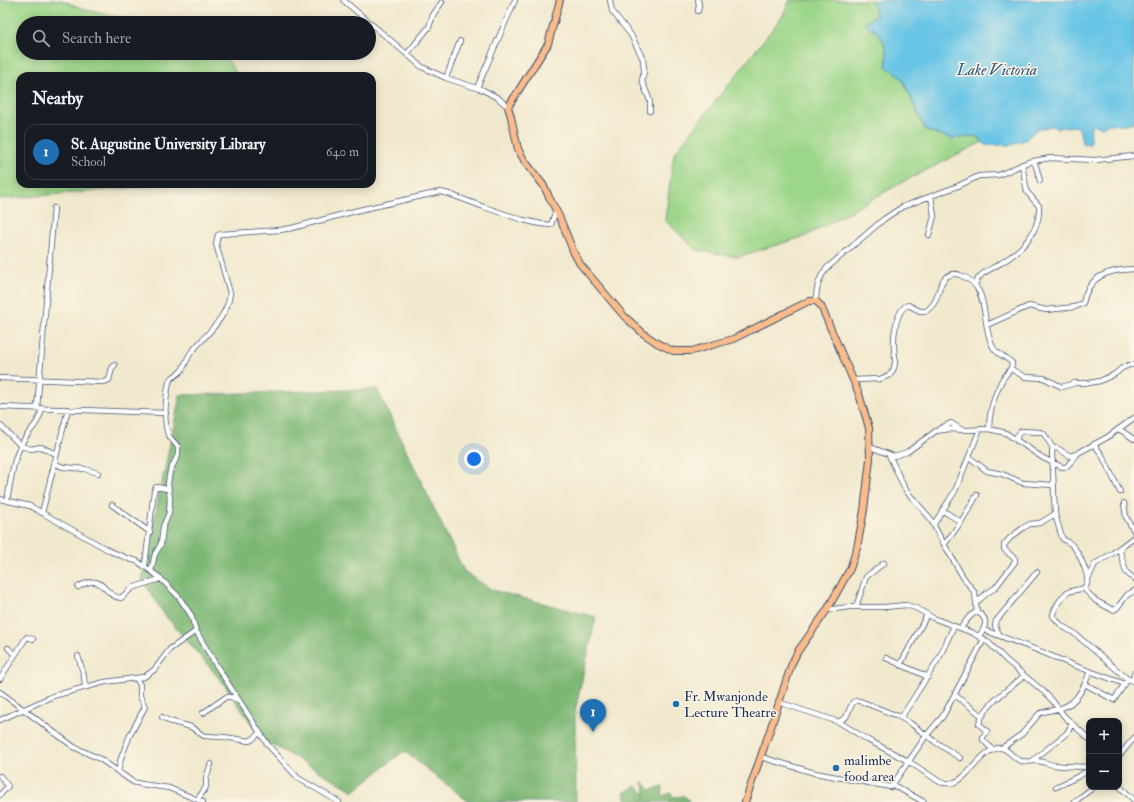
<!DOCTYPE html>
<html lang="en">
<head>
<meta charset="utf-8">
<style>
	body { margin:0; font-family:"IM FELL Double Pica",serif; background:#242831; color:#f1f3f6 }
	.controls { position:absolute; right:12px; bottom:12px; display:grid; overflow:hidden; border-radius:8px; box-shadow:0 2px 10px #0003 }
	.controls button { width:36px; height:36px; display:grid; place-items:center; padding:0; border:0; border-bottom:1px solid #363941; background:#171b24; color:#f1f3f6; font:20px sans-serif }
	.you { position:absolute; left:474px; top:459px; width:14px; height:14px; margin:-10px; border:3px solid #fff; border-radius:50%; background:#1a73e8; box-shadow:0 0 0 6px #1a73e833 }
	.badge { display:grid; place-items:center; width:26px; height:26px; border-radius:50%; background:#1f6fb2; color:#fff; font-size:13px; font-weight:700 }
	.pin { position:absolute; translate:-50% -33px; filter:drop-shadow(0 1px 2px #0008) }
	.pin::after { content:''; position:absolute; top:21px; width:14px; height:12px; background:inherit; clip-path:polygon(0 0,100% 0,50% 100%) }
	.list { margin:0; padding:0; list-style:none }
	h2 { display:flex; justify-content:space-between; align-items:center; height:52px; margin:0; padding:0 16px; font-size:17px }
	h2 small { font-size:13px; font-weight:400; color:#9ea1a6 }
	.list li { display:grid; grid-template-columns:26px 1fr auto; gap:12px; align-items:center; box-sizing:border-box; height:56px; margin:0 8px 8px; padding:0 8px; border:1px solid #363941; border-radius:12px }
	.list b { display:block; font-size:15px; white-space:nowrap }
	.list p { margin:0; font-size:13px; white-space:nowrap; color:#9ea1a6 }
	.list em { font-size:13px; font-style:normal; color:#9ea1a6 }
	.icon { flex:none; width:22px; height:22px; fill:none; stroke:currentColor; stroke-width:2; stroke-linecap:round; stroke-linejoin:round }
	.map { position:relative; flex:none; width:1134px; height:802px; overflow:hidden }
	.search { position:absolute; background:#171b24; box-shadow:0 2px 10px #0003; left:16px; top:16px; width:360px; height:44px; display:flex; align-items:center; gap:10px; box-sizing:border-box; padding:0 14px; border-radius:22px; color:#9ea1a6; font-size:15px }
	.panel { position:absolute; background:#171b24; box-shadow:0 2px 10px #0003; left:16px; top:72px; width:360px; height:116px; border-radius:12px }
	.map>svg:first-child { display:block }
</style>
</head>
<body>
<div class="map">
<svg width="1134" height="802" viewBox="0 0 1134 802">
	<rect width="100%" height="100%" fill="#fcf5e5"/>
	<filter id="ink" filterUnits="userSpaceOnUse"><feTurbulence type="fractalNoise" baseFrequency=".025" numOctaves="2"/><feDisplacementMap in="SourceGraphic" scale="8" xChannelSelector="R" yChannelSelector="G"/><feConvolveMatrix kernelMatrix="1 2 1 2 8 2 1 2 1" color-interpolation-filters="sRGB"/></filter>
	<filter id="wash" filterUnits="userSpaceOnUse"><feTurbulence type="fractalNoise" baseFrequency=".012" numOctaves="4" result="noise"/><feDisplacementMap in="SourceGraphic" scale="16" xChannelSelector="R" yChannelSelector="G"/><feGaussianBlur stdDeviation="0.9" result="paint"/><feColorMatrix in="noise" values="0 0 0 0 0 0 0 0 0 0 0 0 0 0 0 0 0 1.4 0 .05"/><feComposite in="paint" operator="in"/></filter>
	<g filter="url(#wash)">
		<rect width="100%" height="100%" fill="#f1e9ce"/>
		<path fill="#9cd689" stroke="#5c8274" d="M0,0H61L86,10L146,23H23V53H222L239,76H20V184H176L0,199Z
			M790,0H871L874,7L876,15L870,20L867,25C882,36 890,47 886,66L902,78L924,129C930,133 950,138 958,138C967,139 976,132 982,142L901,183L806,236L737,257L696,250L665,220L674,154L782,17Z"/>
		<path fill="#7db775" stroke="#4c736a" d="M377,389L464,571L492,590L596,617L575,711L576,802H469L404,751L354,791L262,739L223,683L164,614L142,579L180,395Z
			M643,781L650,790L663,787L662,796L671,793L673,797L684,796L688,799L689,802H627L624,793L636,786L646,795Z"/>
		<path fill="#68c5e6" stroke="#427aa2" d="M871,0H1134V123C1130,122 1128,123 1125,125C1116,127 1112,120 1102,127L1095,125H1091L1090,144L1082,143L1079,128L1075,126L1057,128L1051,126L1036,130L1025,140L1011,145H986L982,142L980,138L973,136L952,139L926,130L902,78L886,66C889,54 886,43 878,33C874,29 869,27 865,23L867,20H870L876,15L874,7Z"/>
	</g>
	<g filter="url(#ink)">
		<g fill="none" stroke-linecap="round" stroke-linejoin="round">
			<g stroke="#3b4b6f" stroke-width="6">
				<path id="minor" d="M343,0L422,67L446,78L483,90L498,98L508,107
					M610,0L612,11L631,35L643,59L644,71L642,81L650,101V111
					M698,0L699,5L698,11
					M407,54L429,27L433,15L442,2
					M446,78L460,41
					M477,88L515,0
					M1033,161L1036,166L1040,181
					M929,235L934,216L931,196
					M975,284C981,271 989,271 1001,263C1020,252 1041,231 1039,206L1027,192L1022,164
					M816,301C816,288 819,277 827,268L884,219L902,207L958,186L979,176L999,175L1028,162L1050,158L1095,160L1134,156
					M987,325L1029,306L1046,310L1075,307L1083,303C1089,275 1108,270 1134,269
					M1011,369L1025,377L1044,378L1062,387L1075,383H1089L1100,381L1115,374L1122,368L1129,365H1134
					M0,378L104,382L109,380L112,368L115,365
					M853,380L880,379L890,375C897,366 895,359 894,348C893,337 896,309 908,305L920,311H926C942,300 936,286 946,277C950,274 955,273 960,275C992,286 980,324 993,347C997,355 1006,356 1012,363C1012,371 1004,375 1001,382C994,396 989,413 989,429
					M0,407L166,413
					M37,408L54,208
					M0,425L21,446L31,449L41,447L56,454
					M939,429L951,423L962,430
					M1119,429L1134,439
					M1017,441V436L1021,431L1040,432L1044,434L1053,448
					M1094,444L1102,455L1120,492
					M870,447L894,456L907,452L936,431L949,429L967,430L989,429L1006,433L1043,458L1062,467H1066L1069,464L1078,453L1106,438L1134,418
					M1078,453L1070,456L1057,448H1053L1052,451L1055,514L1062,538C1065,541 1069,542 1072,545C1078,551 1093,580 1085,587C1080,591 1072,589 1067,593C1062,596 1053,610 1053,616L1062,626L1074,633L1123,675L1128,679L1134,681
					M889,455L904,487L908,493L930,518L940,537L963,577L975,593L977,612
					M969,457L987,471L1002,474L1023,483L1053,485
					M54,463L63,467L85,469L98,473
					M0,499L30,506L110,551L129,559L137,561L159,577L178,596L191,615L196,631L216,665L268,745L298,778L339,802
					M7,500C11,482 12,462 21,445C28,430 39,426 42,408
					M1124,503L1126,517L1134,531
					M112,505L150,532
					M942,510L961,522
					M42,513L68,409
					M934,524L955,491L980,429
					M944,545L961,522L977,495
					M1119,548L1126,572L1134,579
					M145,565L154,491L156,487L168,489
					M151,571L155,554L161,544L163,527L169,513L170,499L168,483L170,471L178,455V447C175,442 170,439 168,434C163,421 166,396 169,382C171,376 178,376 182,370C185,365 187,359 190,354C205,335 228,318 230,293L216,244L218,235L221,234L280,230L292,228L359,210L440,192L449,194L484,207L523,220L541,224L551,225L556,210
					M1088,579L1095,564L1113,553L1134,537
					M78,587C105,571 102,596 121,598L132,588L160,579
					M1083,588L1096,601L1113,610L1117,608L1127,595L1134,591
					M977,602L987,593L995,588L1015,562V559L1004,549V545L1010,538L1023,528L1030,524L1040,523L1055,514
					M856,607L866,577L884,563
					M827,610L849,607H885L906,605L916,608L933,618L973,633L989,643L1007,661L1043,691L1052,700L1064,716L1089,739
					M961,628C965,622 970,614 977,612C989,618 986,627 979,636
					M984,630L1037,650L1073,665L1125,684
					M1000,636L995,626L996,621L1037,572
					M8,648L14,654
					M78,656L84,676L85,687
					M886,658L928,677
					M900,665L927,615
					M0,679L26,638L27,637L33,639
					M1133,681L1134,673
					M1085,684L1114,700L1126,682
					M0,692L74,747L100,759L133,782L141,784L169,788L203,802
					M955,695L982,716
					M778,702L839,722L868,740L908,761L940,782C967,791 974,753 998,748C1007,746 1013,759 1021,761C1027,762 1032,761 1037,761C1043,761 1049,765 1055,765C1066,767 1078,766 1089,767
					M203,713L226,697H231L239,701
					M162,717L169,721L191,727L204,736L224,737L249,741L253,739L260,732
					M901,718L939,658L954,626
					M0,720L53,696L105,682L144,677L154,670L170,649L196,631
					M839,722L846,717L853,702L856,701H860L898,716L910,723L934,741L960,758
					M1002,748L1022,734L1039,714C1046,710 1053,711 1061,708C1077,704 1085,685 1090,671
					M993,750L983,740V737L987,731L979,724C983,706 1011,687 1024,676
					M1119,756L1134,738
					M761,757L815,773L891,787L926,736L943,716L984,639
					M1032,761L1067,733L1072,724
					M118,772L121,758L130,735L145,707L140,696V685L136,678
					M0,776L8,786L0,795
					M893,785L924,802
					M1119,786L1134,800
					M1056,787L1079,776L1089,770
					M198,799L206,787V778L211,764
					M1074,802L1094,787"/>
			</g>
			<g stroke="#3b4b6f" stroke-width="8">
				<path id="major" d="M560,0L548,44L508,107L511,117L518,149L524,160L544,186L549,197L559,216L574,253L580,264L624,316L644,334L657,343L673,351H692L733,339L809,301H816L821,306L859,394L869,428L870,459L864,510L857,548L850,569L827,610L798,651L792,663L769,733L745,802"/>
			</g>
			<use href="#minor" stroke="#fff" stroke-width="4.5"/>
			<use href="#major" stroke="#f9bc8a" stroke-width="6"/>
		</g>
	</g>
	<g fill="#1f6fb2" stroke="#fcf5e5" stroke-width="1.5">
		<circle cx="676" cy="704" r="4"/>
		<circle cx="836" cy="768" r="4"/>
	</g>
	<g text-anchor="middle" stroke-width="3" stroke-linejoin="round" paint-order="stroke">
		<g font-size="14" fill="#1b2f5e" stroke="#fcf5e5" text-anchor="start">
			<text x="684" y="701">Fr. Mwanjonde<tspan x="684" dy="16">Lecture Theatre</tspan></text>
			<text x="844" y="765">malimbe<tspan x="844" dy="16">food area</tspan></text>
		</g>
		<g font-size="15" font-style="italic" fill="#2e5480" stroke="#fcf5e5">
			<text x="997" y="75">Lake Victoria</text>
		</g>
	</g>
</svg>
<div class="controls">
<button>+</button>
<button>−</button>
</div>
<div class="you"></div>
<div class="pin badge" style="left:593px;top:732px">1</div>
<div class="search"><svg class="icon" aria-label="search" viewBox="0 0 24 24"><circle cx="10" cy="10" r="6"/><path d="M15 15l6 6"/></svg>Search here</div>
<section class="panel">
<h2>Nearby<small></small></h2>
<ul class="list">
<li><span class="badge">1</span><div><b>St. Augustine University Library</b><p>School</p></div><em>640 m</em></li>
</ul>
</section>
</div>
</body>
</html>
